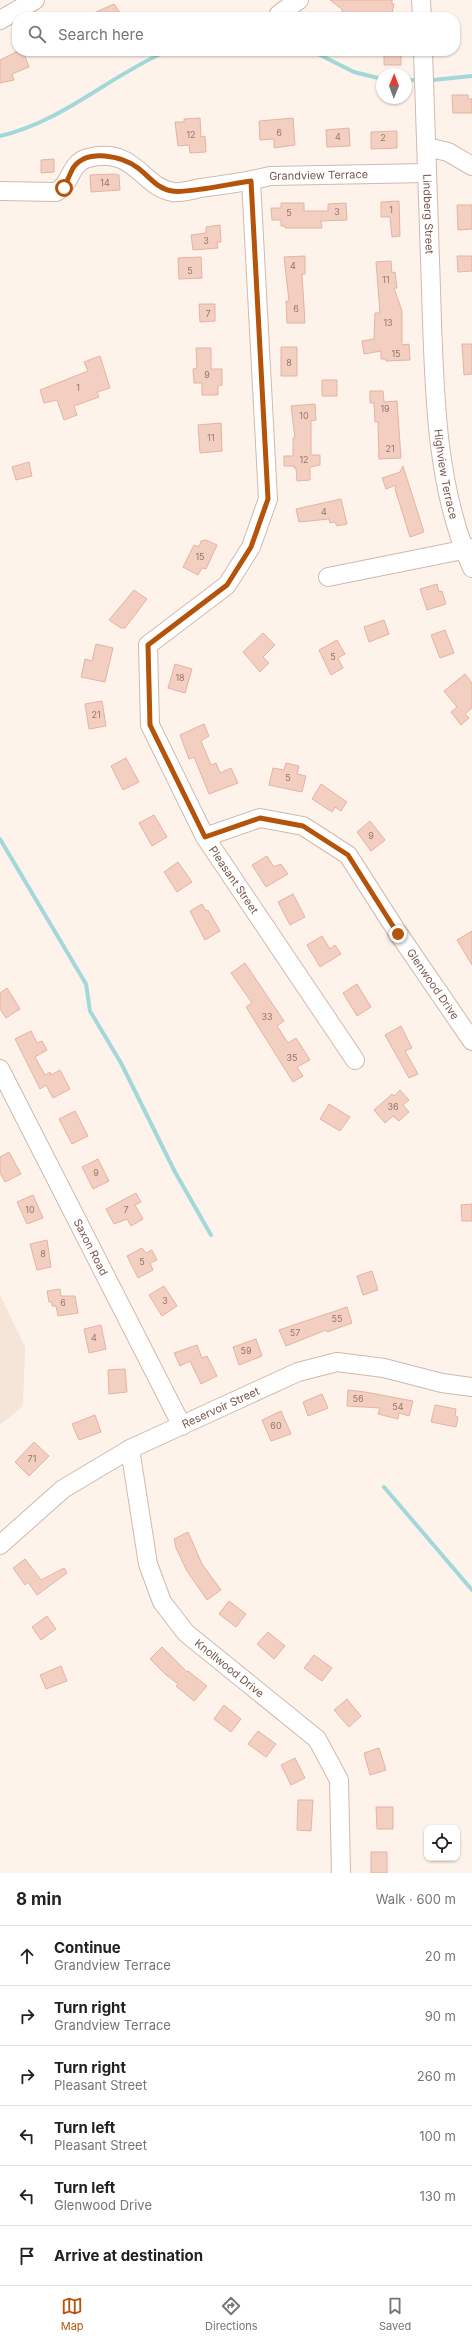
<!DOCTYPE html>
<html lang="en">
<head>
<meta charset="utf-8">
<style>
	body { margin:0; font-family:Inter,sans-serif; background:#f2f2f2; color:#202124 }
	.controls { position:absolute; right:12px; bottom:12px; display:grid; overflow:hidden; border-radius:8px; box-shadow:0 1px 3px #0004 }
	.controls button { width:36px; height:36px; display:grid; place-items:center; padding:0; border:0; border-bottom:1px solid #e0e0e0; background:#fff; color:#202124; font:20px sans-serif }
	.compass { position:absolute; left:376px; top:68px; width:36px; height:36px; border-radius:50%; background:#fff; box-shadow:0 1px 3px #0004; rotate:1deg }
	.stop { position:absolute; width:12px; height:12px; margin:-9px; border:3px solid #b45309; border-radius:50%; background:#fff }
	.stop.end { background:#b45309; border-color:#fff; box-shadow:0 1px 4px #0008 }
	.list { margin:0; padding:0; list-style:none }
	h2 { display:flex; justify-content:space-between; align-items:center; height:52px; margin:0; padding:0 16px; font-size:17px }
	h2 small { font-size:13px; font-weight:400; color:#757577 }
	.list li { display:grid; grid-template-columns:26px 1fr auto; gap:12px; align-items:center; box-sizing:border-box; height:60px; padding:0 16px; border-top:1px solid #e0e0e0 }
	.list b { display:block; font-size:15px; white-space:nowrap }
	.list p { margin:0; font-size:13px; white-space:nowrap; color:#757577 }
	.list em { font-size:13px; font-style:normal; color:#757577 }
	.icon { flex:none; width:22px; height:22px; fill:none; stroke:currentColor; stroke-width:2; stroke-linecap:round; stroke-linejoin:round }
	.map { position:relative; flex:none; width:472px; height:1873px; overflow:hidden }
	.search { position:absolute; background:#fff; box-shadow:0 1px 3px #0004; left:12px; right:12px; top:12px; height:44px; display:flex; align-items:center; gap:10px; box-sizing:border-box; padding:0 14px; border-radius:16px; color:#757577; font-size:15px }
	.sheet { height:412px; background:#fff }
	nav { display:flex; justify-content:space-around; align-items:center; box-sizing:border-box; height:56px; border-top:1px solid #e0e0e0; background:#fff; font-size:11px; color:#757577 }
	nav a { display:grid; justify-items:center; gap:2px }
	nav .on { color:#b45309 }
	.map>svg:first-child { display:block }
</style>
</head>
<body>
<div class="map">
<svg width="472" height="1873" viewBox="0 0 472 1873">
	<rect width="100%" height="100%" fill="#fdf3ea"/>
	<path fill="#f5e4d8" d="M0,1295L25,1347L23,1406L0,1425Z"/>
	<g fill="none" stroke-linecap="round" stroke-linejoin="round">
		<path stroke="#a3d8da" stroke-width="4" d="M312,51L354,72L382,79
			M406,80H417
			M433,80L472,76
			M0,136C62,122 109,76 167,51
			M0,839L86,984L90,1011L121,1063L175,1172L211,1235
			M384,1487L472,1590"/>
	</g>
	<path fill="#f3cfc1" stroke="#e6b3a1" d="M330,0H392V4H394L391,17H338L343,10Z
		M114,4L123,17H85Z
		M18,51H23L29,67L12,74L14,80L0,83V60Z
		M384,51H401V65H384Z
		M452,95H468V99H472V113H453Z
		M200,118L201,137L205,136L206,152L190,153L189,145L178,146L175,122H184V119Z
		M293,118L295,145L274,148V139L260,140L259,121Z
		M349,128L350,146L327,147L326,130Z
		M397,131V148L371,149V132Z
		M54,159V172L41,173V160Z
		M114,174L119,175L120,190L91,192L90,175Z
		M399,201L400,236L392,237L390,217H381V202Z
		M281,203H304V211H328V204L346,203L347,220L321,221L322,228H285V226H281V220H272L271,208H281Z
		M457,205H472V229L458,230Z
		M220,225L221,242H217L218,248L193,250L191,235L206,233V227Z
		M305,256V274H302L305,323H287L286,301H289L284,257Z
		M457,256H472V271L458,272Z
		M201,257L202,278L179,279L178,258Z
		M391,261L392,273L395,272L397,288H394L402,311V345L409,344L410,360L386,361V359H381V351L364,354L362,341L374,339L375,313H380L376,262Z
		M199,304H215V321L200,322Z
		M462,344H472V374L464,375Z
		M281,347H297V376H281Z
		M196,348H211V369H222V385L218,386V395H202V383H194L193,369L197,368Z
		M100,356L110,388L97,392L99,397L74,406L77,415L64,420L57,400L44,403L40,390L88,371L84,362Z
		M322,380H337V396H322Z
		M370,391H383L384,402L397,401L401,458L379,459L378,422H375L374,403H370Z
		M315,404L316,420L311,421V455H320V465L310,467V480L297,481L296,468H294V466H284V456H293V438H295L291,406Z
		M221,423L222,451L200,453L198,425Z
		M29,462L32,476L16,480L12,467Z
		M403,466L424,532L410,537L395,489L396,485L386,489L382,478L400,472Z
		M341,499L347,524L337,526L335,522L330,523L329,519L299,522L296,509Z
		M206,540L217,545L206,569L202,568L198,575L183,567L194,545L199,547L201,541Z
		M437,584L439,592L442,591L446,604L427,610L420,589Z
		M134,590L147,599L125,628H121L109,620Z
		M384,620L389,634L369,642L364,627Z
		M445,630L454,653L440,658L431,635Z
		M263,633L275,645L263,657L269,663L260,672L243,652Z
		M337,640L345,654L338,658L343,668L331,675L319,650Z
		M96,644L113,648L105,682L81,677L85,659L92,661Z
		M175,664L192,669L185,693L168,688Z
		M465,674L472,683V708L465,714L469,718L461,725L451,712L457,707L444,691Z
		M102,701L106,726L89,729L85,704Z
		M204,724L209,736L201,741L211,765L216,763L220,773L231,768L238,783L209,794L194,757L189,759L180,735Z
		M126,758L139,782L123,790L111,766Z
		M286,763L299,766L297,774L306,776L302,792L269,785L273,768L284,770Z
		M321,784L347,802L341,811L335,807L332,812L312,799Z
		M154,815L167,837L152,846L139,823Z
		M370,821L385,840L371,851L357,832Z
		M267,856L274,867L281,864L288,874L266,887L252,865Z
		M178,862L192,882L177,892L164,872Z
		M293,894L305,917L290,925L278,902Z
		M202,904L206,911L208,910L220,931L205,940L190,911Z
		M472,931V965L457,940Z
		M322,936L330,949L335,945L341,954L320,967L307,945Z
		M245,963L284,1021L277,1026L288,1043L296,1038L310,1060L297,1067L303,1076L293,1082L246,1007L252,1003L231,973Z
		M357,984L371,1007L357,1016L343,993Z
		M7,988L20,1009L6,1018L0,1009V993Z
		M401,1026L412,1048L405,1051L418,1074L409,1078L385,1035Z
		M31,1031L37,1043L42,1041L47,1050L35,1057L45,1075L50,1072L51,1075L60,1070L70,1089L53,1098L46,1085L40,1089L15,1039Z
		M400,1090L409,1100L403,1105L409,1112L399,1121L393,1116L385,1123L374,1110L392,1094L394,1096Z
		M329,1104L350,1117L340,1131L320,1119Z
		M75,1111L88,1136L72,1144L59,1119Z
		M9,1152L21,1174L5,1182L0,1173V1157Z
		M98,1159L109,1181L93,1189L82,1167Z
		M136,1193L141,1202L135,1205L143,1219L131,1226L127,1219L114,1224L106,1209Z
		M33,1195L43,1218L27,1224L17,1202Z
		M472,1204V1221H462L461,1205Z
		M47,1240L51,1267L37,1270L30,1244Z
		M142,1248L146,1253L152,1250L157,1260L150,1263L153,1270L138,1278L127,1256Z
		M372,1271L378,1290L363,1295L357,1276Z
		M164,1286L177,1306L162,1316L149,1295Z
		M60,1289L61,1296H75L78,1313L58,1316L56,1306H52V1302H49L47,1291Z
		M347,1307L352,1323L327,1332L326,1330L286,1346L279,1330Z
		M101,1325L106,1349L89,1353L84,1329Z
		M256,1339L262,1356L239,1365L233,1347Z
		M197,1345L202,1358L207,1356L217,1376L201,1384L190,1361L180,1366L174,1353Z
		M125,1369L127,1392L109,1394L108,1370Z
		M348,1390L365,1392L413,1401L409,1416L399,1413L398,1419L378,1414L380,1408L347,1406Z
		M322,1394L328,1408L308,1416L303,1402Z
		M435,1405L456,1409L455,1416L458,1417L456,1427L431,1422Z
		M281,1411L291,1434L271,1441L262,1420Z
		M95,1415L101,1432L79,1440L72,1424Z
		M34,1442L49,1456L29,1476L15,1462Z
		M188,1532L202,1564L221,1590L207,1600L187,1571L176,1548L174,1539Z
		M25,1559L41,1580L64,1568L67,1573L37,1595L28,1582L25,1585L13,1568Z
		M229,1601L246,1614L236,1627L219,1614Z
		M47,1616L56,1629L41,1640L32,1627Z
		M268,1632L285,1646L274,1659L257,1644Z
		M162,1647L187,1672L188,1671L207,1686L194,1701L176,1686L178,1684L165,1674L150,1659Z
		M314,1655L332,1668L322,1681L304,1668Z
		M61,1666L67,1681L46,1689L40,1675Z
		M347,1699L361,1716L349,1727L334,1710Z
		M224,1705L241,1719L231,1732L214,1719Z
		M258,1731L276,1744L266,1757L248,1744Z
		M379,1748L386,1770L370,1775L364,1753Z
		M295,1758L305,1778L291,1785L281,1765Z
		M298,1800H313L311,1831L297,1830Z
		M376,1807H393V1829H377Z
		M371,1852H387V1873H371Z"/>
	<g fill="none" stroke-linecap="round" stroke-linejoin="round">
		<g stroke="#d0b9ae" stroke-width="20">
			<g id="minor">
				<path d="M421,0L422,17"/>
				<path d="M279,14L299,0"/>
				<path d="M0,20L35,0"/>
				<path id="s1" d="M423,51C426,130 428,210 431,289C434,380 434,485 472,568"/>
				<path d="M427,147L448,152L472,166"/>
				<path id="s2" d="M251,181L268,499L251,547L227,585L148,645L150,725L205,837L355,1060"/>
				<path id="s3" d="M0,191L56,192C72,184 69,163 88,158C136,146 141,187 173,192C181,193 192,190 200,188C223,185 247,182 270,176L427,173"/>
				<path d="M328,577L472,548"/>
				<path id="s4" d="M205,837L260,818L303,826L348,855L398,933L472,1041"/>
				<path id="s5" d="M0,1069L182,1426"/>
				<path id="s6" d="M130,1449L148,1564L162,1602L186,1633L317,1739L339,1780L341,1873"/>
				<path id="s7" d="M0,1545L63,1489L130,1449L298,1372L337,1362L384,1368L442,1383L472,1387"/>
			</g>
		</g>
		<use href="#minor" stroke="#fff" stroke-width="18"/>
	</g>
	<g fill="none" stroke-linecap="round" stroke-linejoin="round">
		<path stroke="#b45309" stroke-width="5" d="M64,188C67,181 70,174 73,168C87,148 122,156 138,168C149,176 157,189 172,191C187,194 234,183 251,181L268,499L251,547L227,585L148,645L150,725L205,837L260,818L303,826L348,855L398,934"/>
	</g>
	<g text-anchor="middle" stroke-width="3" stroke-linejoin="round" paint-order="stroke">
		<g font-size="9" fill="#987569">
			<text x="279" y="136">6</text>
			<text x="191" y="138">12</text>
			<text x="338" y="140">4</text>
			<text x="383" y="141">2</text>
			<text x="105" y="186">14</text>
			<text x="391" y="213">1</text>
			<text x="337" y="215">3</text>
			<text x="289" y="216">5</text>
			<text x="206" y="244">3</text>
			<text x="293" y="269">4</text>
			<text x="190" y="274">5</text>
			<text x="386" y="283">11</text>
			<text x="296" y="312">6</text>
			<text x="208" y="317">7</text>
			<text x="388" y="326">13</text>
			<text x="396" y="357">15</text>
			<text x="289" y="366">8</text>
			<text x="207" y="378">9</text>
			<text x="78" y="391">1</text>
			<text x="385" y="412">19</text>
			<text x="304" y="419">10</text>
			<text x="211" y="441">11</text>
			<text x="390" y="452">21</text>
			<text x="304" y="463">12</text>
			<text x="324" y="515">4</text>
			<text x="200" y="560">15</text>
			<text x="333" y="660">5</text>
			<text x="180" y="681">18</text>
			<text x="96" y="718">21</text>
			<text x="288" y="781">5</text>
			<text x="371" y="839">9</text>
			<text x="267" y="1020">33</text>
			<text x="292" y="1061">35</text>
			<text x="393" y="1110">36</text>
			<text x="96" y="1176">9</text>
			<text x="30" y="1213">10</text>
			<text x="126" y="1213">7</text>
			<text x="43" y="1257">8</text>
			<text x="142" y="1265">5</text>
			<text x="165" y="1304">3</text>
			<text x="63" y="1306">6</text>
			<text x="337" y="1322">55</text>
			<text x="295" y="1336">57</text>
			<text x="94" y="1341">4</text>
			<text x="246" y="1354">59</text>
			<text x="358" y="1402">56</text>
			<text x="398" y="1410">54</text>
			<text x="276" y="1429">60</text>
			<text x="32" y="1462">71</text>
		</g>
		<g font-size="11" fill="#79574c" stroke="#fff8f1">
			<text dy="4" stroke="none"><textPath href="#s3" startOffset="347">Grandview Terrace</textPath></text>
			<text dy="4" stroke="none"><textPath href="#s1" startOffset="163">Lindberg Street</textPath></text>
			<text dy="4" stroke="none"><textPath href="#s1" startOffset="424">Highview Terrace</textPath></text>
			<text dy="4" stroke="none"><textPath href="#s2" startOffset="770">Pleasant Street</textPath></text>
			<text dy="4" stroke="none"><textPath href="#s4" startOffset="310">Glenwood Drive</textPath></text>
			<text dy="4" stroke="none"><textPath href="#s5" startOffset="200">Saxon Road</textPath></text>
			<text dy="4" stroke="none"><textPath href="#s7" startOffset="262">Reservoir Street</textPath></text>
			<text dy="4" stroke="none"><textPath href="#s6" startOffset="252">Knollwood Drive</textPath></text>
		</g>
	</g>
</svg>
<div class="controls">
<button><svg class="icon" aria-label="locate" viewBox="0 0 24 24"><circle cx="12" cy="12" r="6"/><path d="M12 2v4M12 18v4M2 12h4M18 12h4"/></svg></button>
</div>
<svg class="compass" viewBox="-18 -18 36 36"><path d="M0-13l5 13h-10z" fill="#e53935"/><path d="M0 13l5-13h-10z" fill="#757577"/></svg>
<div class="stop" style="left:64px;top:188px"></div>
<div class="stop end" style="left:398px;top:934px"></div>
<div class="search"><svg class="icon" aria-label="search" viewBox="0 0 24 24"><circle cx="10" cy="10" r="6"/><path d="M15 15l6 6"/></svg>Search here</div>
</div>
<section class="sheet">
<h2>8 min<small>Walk · 600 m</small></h2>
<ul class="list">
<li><svg class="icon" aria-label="ahead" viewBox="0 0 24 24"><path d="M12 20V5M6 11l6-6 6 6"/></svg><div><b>Continue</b><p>Grandview Terrace</p></div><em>20 m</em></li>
<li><svg class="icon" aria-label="right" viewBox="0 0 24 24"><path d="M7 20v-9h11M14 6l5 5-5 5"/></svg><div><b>Turn right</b><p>Grandview Terrace</p></div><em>90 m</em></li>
<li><svg class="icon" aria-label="right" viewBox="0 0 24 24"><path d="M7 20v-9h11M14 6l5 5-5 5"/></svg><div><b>Turn right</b><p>Pleasant Street</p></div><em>260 m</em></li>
<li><svg class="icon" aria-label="left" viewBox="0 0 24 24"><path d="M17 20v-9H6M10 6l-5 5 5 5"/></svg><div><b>Turn left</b><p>Pleasant Street</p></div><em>100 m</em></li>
<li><svg class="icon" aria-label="left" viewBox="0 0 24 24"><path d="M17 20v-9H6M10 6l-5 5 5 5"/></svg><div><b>Turn left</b><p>Glenwood Drive</p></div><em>130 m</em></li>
<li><svg class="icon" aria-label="arrive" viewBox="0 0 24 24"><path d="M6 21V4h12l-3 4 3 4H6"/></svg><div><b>Arrive at destination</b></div></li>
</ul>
</section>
<nav>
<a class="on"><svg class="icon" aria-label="map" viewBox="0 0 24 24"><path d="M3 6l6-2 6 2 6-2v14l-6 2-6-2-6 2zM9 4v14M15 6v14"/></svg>Map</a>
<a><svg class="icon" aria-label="directions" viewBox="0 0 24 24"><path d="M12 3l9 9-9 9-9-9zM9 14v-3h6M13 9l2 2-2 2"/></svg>Directions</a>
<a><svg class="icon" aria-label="saved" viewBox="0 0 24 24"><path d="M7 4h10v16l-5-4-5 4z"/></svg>Saved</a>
</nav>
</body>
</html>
